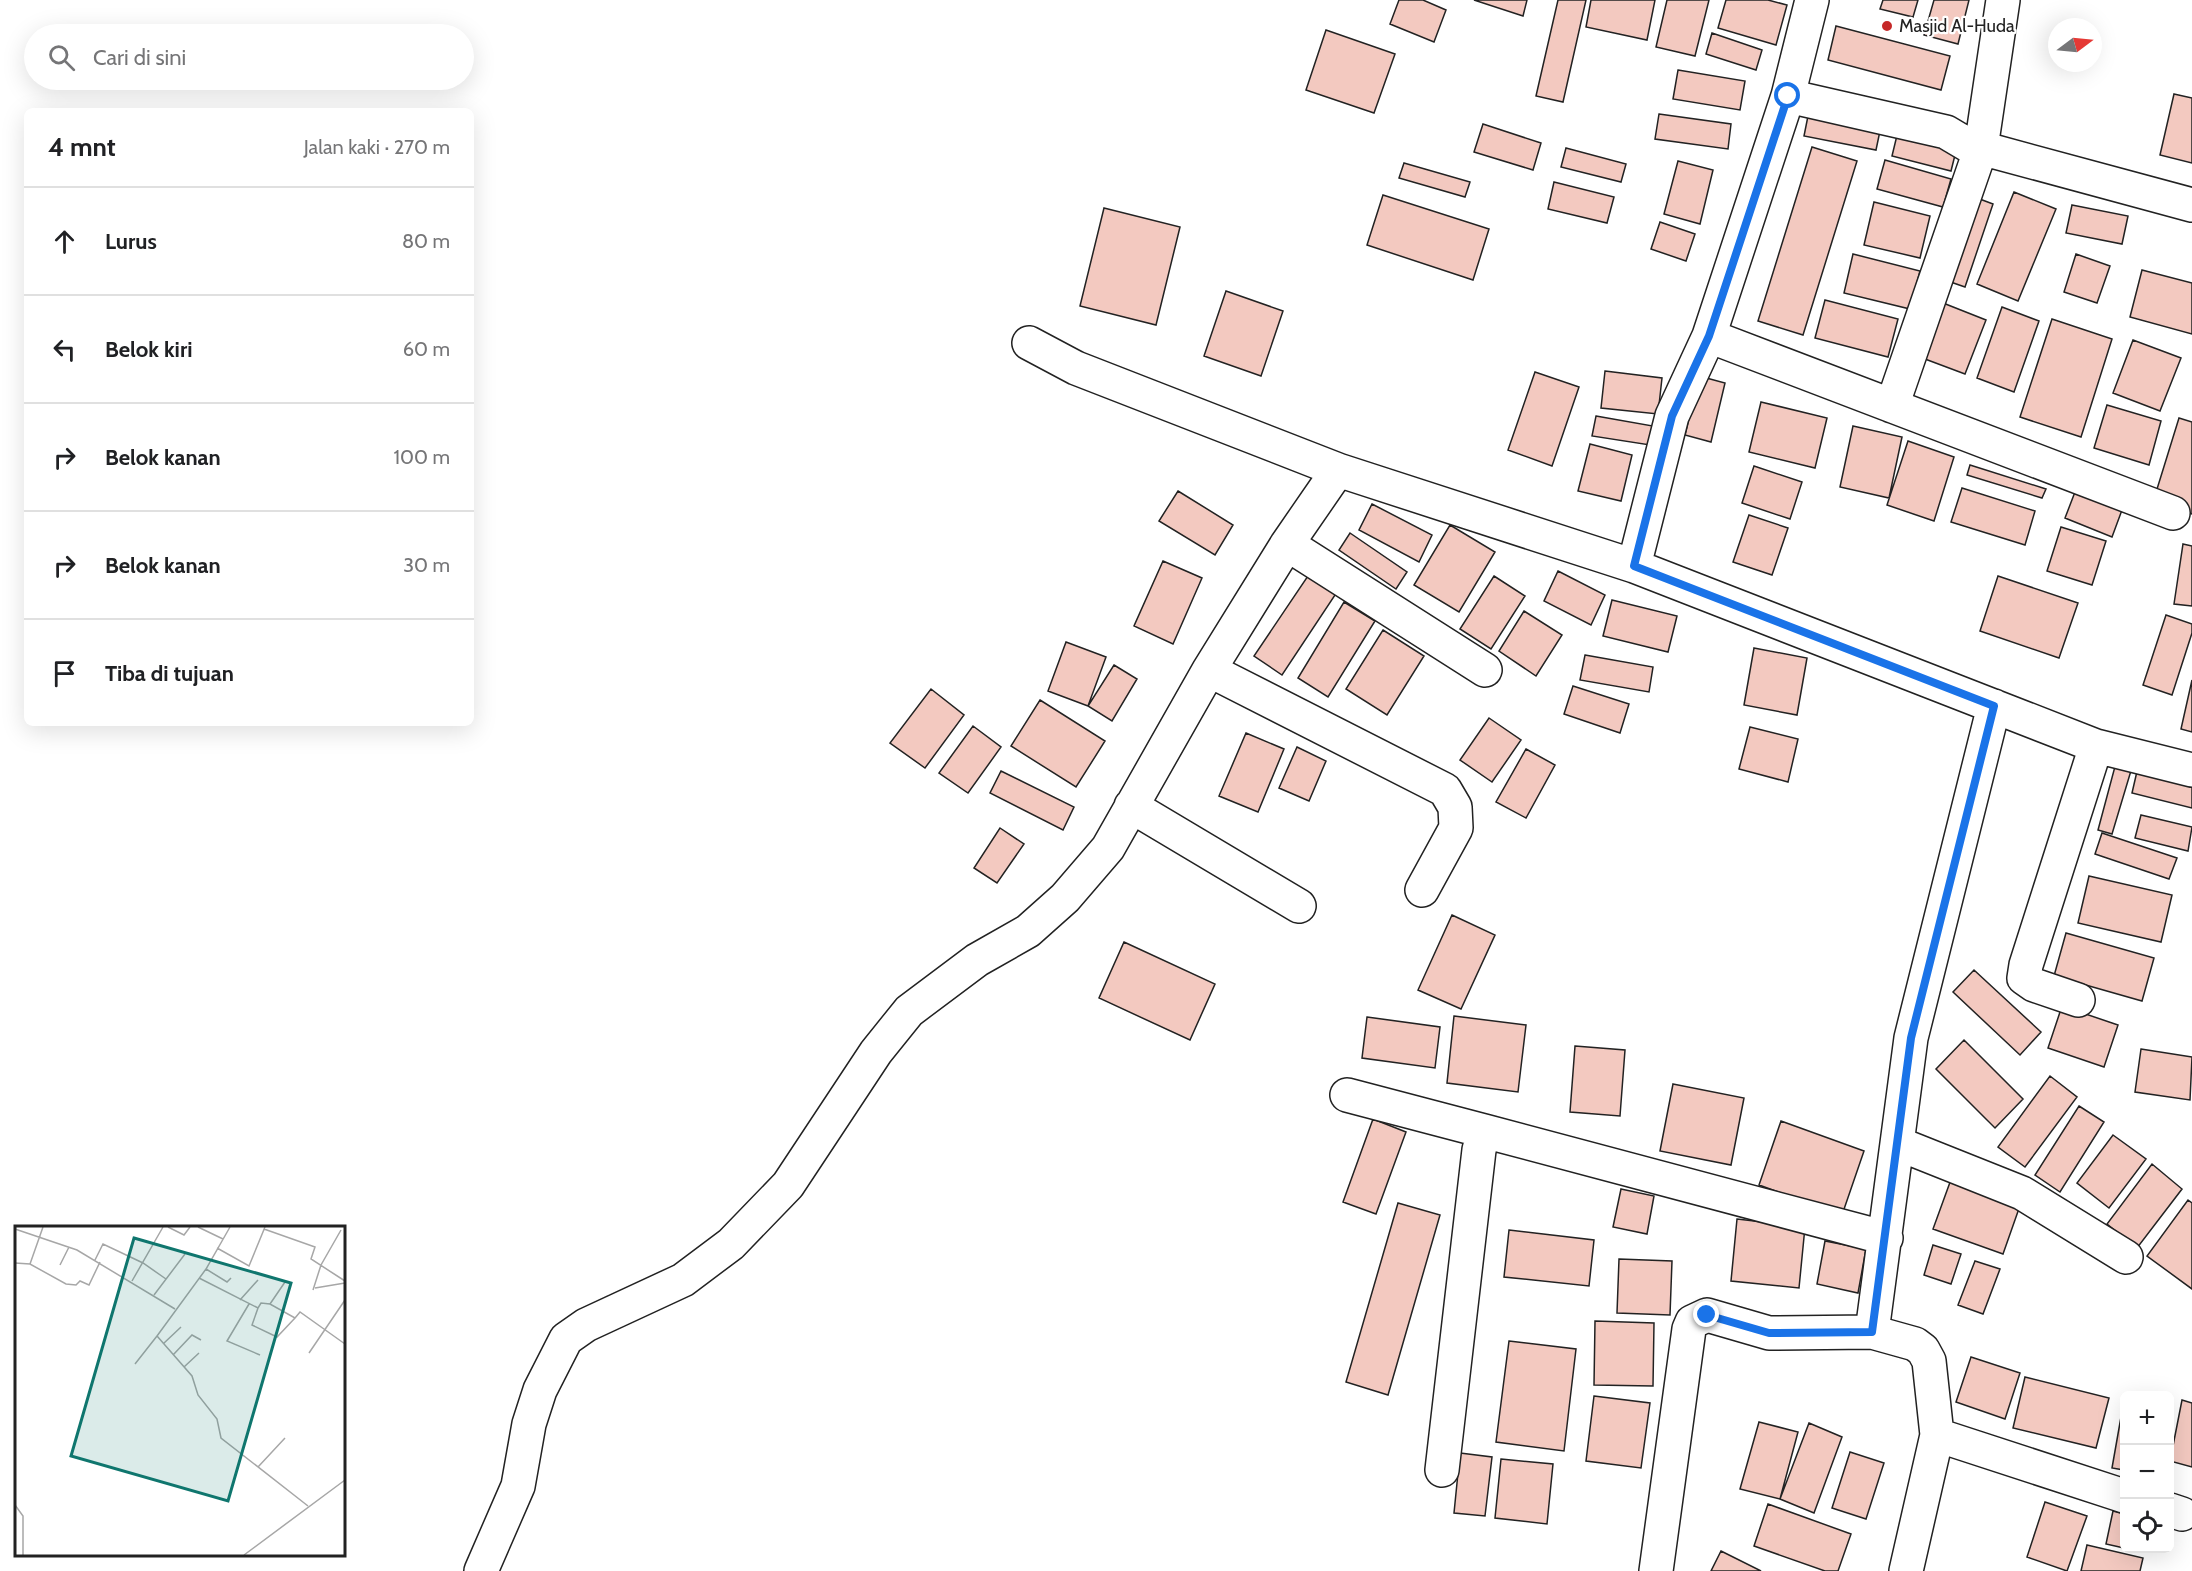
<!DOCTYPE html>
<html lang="id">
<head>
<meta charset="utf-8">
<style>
	body { margin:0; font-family:Cabin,sans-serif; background:#f2f2f2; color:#202124 }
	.controls { position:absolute; right:18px; bottom:18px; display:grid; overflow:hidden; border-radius:9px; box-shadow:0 6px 24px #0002 }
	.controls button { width:54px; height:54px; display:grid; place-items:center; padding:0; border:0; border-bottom:2px solid #e0e0e0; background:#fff; color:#202124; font:30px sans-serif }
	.compass { position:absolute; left:2048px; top:18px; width:54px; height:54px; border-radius:50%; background:#fff; box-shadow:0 6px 24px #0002; rotate:74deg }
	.stop { position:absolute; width:18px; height:18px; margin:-14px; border:4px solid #1a73e8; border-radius:50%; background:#fff }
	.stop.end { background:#1a73e8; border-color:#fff; box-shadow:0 2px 6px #0008 }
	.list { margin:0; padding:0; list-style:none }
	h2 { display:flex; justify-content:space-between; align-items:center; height:78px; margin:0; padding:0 24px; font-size:26px }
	h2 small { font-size:20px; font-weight:400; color:#757577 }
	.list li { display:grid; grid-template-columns:39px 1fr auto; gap:18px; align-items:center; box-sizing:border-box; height:108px; padding:0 24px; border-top:2px solid #e0e0e0 }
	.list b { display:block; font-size:22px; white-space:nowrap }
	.list em { font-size:20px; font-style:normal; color:#757577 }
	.icon { flex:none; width:33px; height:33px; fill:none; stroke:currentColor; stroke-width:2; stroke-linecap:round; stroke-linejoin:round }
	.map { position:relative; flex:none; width:2192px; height:1571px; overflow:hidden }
	.search { position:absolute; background:#fff; box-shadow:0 6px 24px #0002; left:24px; top:24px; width:450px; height:66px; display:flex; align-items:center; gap:15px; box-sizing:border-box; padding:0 21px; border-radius:33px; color:#757577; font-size:22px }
	.panel { position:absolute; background:#fff; box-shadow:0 6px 24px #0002; left:24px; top:108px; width:450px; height:618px; border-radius:9px }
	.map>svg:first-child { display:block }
</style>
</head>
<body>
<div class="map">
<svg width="2192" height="1571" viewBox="0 0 2192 1571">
	<rect width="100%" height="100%" fill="#fff"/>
	<path fill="#f3c9c0" stroke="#222" stroke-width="1.5" d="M1399,0H1423L1446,10L1434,42L1390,24Z
		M1474,0H1527L1523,16Z
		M1558,0H1586L1563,102L1536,96Z
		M1591,0H1655L1647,40L1586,27Z
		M1667,0H1709L1695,56L1656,47Z
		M1726,0H1768L1787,5L1776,45L1718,28Z
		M1883,0H1918L1913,17L1880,9Z
		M1934,0H1969L1958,44L1924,35Z
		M1836,26L1950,56L1941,90L1828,60Z
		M1326,30L1395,54L1374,113L1306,90Z
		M1712,33L1762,50L1756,70L1706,54Z
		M1678,70L1745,81L1740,110L1673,99Z
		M2174,94L2192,98V163L2160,155Z
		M1809,111L1881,126L1876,150L1804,136Z
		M1659,114L1731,124L1728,149L1655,139Z
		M1483,124L1541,143L1533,170L1474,152Z
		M1899,127L1958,143L1951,171L1892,156Z
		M1812,147L1857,161L1803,335L1758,321Z
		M1566,148L1626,164L1621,182L1561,167Z
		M1885,160L1951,179L1943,207L1877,189Z
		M1678,161L1713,170L1700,224L1664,214Z
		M1404,163L1470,182L1465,197L1399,178Z
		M1554,182L1614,197L1607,223L1548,209Z
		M2014,192L2056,209L2018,301L1977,284Z
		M1383,195L1489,229L1473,280L1367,245Z
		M1969,195L1993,204L1965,287L1939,278Z
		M1874,202L1930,216L1920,258L1864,245Z
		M2072,205L2128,216L2122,244L2066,233Z
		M1104,208L1180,227L1156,325L1080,306Z
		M1660,222L1695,234L1686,261L1651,249Z
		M1853,254L1920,271L1910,309L1844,293Z
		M2076,254L2110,266L2097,303L2064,292Z
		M2142,270L2192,283V334L2130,317Z
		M1226,291L1283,311L1261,376L1204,356Z
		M1825,300L1898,319L1888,357L1815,338Z
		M1938,301L1986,320L1965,374L1917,356Z
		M2002,307L2039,321L2014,392L1977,378Z
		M2052,319L2112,339L2081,437L2020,417Z
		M2133,340L2181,358L2160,411L2113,393Z
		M1605,371L1662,378L1658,414L1601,408Z
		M1535,372L1579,387L1552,466L1508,450Z
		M1699,376L1725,383L1711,442L1685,435Z
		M1761,402L1827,418L1815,468L1749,452Z
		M2107,405L2161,421L2149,465L2094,448Z
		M1596,416L1653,426L1650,445L1592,436Z
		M2179,418L2192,422V514L2153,502Z
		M1853,426L1902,437L1889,498L1840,487Z
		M1908,441L1954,457L1934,521L1887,505Z
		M1590,444L1632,455L1621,501L1578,491Z
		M1970,465L2046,489L2042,498L1967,475Z
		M1754,466L1802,482L1790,519L1742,503Z
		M1962,488L2035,511L2025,545L1951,522Z
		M1178,491L1233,525L1215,555L1159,521Z
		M2075,492L2122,510L2112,537L2065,518Z
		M1372,504L1432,535L1419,562L1359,530Z
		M1749,515L1788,528L1772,575L1733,562Z
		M1450,525L1495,552L1459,612L1414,585Z
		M2061,527L2106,541L2092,585L2047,571Z
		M1350,533L1407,572L1396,589L1339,550Z
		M2183,544L2192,546V606L2174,604Z
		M1163,561L1202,578L1173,644L1134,626Z
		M1316,564L1343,583L1282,675L1254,656Z
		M1558,571L1605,595L1591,625L1544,601Z
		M1494,576L1525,596L1491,649L1460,629Z
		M1998,576L2078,603L2059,658L1980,631Z
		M1612,600L1677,616L1668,652L1603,636Z
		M1344,602L1375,621L1328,697L1298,678Z
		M1524,611L1562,635L1536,676L1499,651Z
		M2166,615L2192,624V633L2172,695L2143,685Z
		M1383,630L1424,656L1387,715L1346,689Z
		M1066,642L1106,657L1088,706L1048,691Z
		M1754,648L1807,658L1797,715L1744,705Z
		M1585,655L1653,667L1649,692L1580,680Z
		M1114,665L1137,679L1112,721L1088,706Z
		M2192,680V732L2181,729Z
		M1573,686L1629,704L1620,733L1564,714Z
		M931,689L964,715L925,768L890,743Z
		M1040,700L1105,741L1076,787L1011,746Z
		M1489,718L1521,740L1492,782L1460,760Z
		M973,726L1001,747L968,793L939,773Z
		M1750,727L1798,739L1788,782L1739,769Z
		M1246,733L1284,749L1258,812L1219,796Z
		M1297,747L1326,761L1309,801L1279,788Z
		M1526,749L1555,765L1526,818L1496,802Z
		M2117,759L2133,764L2112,834L2098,830Z
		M2138,767L2192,780V808L2132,793Z
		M1001,771L1074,807L1063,830L990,793Z
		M2141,815L2192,827L2188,851L2135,838Z
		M1000,828L1024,844L997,883L974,868Z
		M2102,833L2177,858L2169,879L2095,854Z
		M2089,876L2172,895L2161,942L2078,923Z
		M1452,915L1495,935L1461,1009L1418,990Z
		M2066,933L2154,958L2142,1001L2054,976Z
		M1124,942L1215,984L1190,1040L1099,998Z
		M1974,970L2041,1032L2020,1055L1953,992Z
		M2062,1006L2118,1025L2104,1067L2048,1048Z
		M1454,1016L1526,1025L1518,1092L1447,1083Z
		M1367,1017L1440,1027L1435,1068L1362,1058Z
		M1964,1040L2023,1099L1995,1128L1936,1069Z
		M1575,1046L1625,1050L1620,1116L1570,1112Z
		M2141,1049L2192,1057L2190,1100L2135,1092Z
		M2050,1076L2077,1097L2025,1167L1998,1147Z
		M1673,1084L1744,1098L1731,1165L1660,1151Z
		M2079,1106L2104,1122L2060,1192L2035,1175Z
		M1373,1119L1406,1132L1376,1214L1343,1202Z
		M1781,1121L1864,1151L1842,1215L1759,1185Z
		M2113,1135L2146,1159L2109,1208L2077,1183Z
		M2152,1164L2182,1189L2137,1248L2107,1224Z
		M1953,1174L2022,1200L2003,1254L1933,1229Z
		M1621,1189L1654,1196L1647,1234L1613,1227Z
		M2188,1200L2192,1203V1289L2147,1256Z
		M1398,1203L1440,1215L1388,1395L1346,1382Z
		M1737,1219L1805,1227L1799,1288L1731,1281Z
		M1509,1230L1594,1240L1589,1286L1504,1277Z
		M1825,1241L1866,1249L1858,1293L1817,1284Z
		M1933,1245L1961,1254L1951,1284L1924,1275Z
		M1619,1259L1672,1261L1670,1315L1617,1313Z
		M1975,1261L2000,1269L1983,1314L1958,1305Z
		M1595,1321L1654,1323L1653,1386L1594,1385Z
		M1509,1341L1576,1349L1564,1451L1496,1442Z
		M1971,1357L2020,1373L2005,1419L1956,1402Z
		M2025,1377L2109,1398L2096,1448L2013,1428Z
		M1594,1396L1650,1403L1641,1468L1586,1461Z
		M2124,1400V1470L2112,1468Z
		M2182,1400L2192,1403V1467L2170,1461Z
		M1759,1422L1798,1432L1780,1499L1740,1489Z
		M1809,1423L1842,1437L1814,1513L1780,1499Z
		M1850,1452L1884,1463L1866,1519L1832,1508Z
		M1460,1453L1492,1457L1485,1516L1454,1513Z
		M1501,1459L1553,1464L1547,1524L1495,1518Z
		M2045,1502L2087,1516L2067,1571L2027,1557Z
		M1768,1504L1851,1534L1838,1571H1825L1754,1546Z
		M2113,1511L2124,1514V1548L2106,1544Z
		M2087,1545L2143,1558L2140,1571H2081Z
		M1721,1551L1761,1571H1711Z"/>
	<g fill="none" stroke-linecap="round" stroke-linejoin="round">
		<g stroke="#222" stroke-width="36">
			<path id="minor" d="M1788,96L1946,132L1973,148H1981L2192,205
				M1709,336L2173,513
				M1029,343L1076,368L1338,470
				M1892,406L1981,148L2003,0
				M1287,544L1485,670
				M1634,566L1672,416L1709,336L1788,96L1812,0
				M1209,670L1445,790L1455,807L1456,828L1422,890
				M1131,806L1299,906
				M2078,1000L2034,985L2024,978L2026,965L2096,746
				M1347,1095L1484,1131
				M1899,1144L2022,1193L2126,1257
				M1937,1435L2124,1496
				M1442,1470L1479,1150L1484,1131L1886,1238
				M2170,1510L2182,1514
				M481,1571L518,1486L529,1424L540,1390L566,1339L586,1325L683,1280L731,1244L788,1185L876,1052L909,1011L977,960L1028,931L1065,898L1108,848L1209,670L1287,544L1338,470L1634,566L2096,746L2192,770
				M1656,1571L1689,1329L1692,1322L1707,1315L1769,1333L1872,1332
				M1906,1571L1937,1435L1929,1361L1923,1350L1915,1344L1872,1332L1911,1038L1994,706"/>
		</g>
		<use href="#minor" stroke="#fff" stroke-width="33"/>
	</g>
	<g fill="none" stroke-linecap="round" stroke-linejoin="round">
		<path stroke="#1a73e8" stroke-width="8" d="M1707,1315L1769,1333L1872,1332L1911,1038L1994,706L1634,566L1672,416L1709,336L1788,96"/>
	</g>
	<circle fill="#c62828" stroke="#fff" stroke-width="2" cx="1887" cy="26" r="6"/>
	<g text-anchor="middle" stroke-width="4.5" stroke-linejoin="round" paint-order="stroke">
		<g font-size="18" fill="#222" stroke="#fff" text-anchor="start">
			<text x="1899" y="32">Masjid Al-Huda</text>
		</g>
	</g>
	<g transform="translate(15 1226)">
		<rect width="330" height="330" fill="#fff"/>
		<path fill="none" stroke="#a7a7a7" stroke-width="1.5" d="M153,1L169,9L175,1M183,1L208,13M215,1L191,43L142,110L177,150L183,169L202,193L206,212L293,280M0,3L62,24L160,83M249,3L300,21L296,33L330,55M202,22L234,40L250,1M80,34L88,18L128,37L151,53M0,37L15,38L51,58L61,59L65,55L74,59L85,36M15,38L28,1M45,39L54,21M191,43L212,56L216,52M184,52L243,82L246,77L255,78L280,92L285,86L330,118M117,55L148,1M300,62L330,57M298,64L306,39L326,4M139,69L170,28M225,74L243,54M234,78L212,115L245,129M255,78L270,56M243,82L237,99L262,111L280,92M148,118L166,101M294,127L330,74M158,129L177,109L186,114M120,138L142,110M169,141L184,127M243,241L270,212M0,279L8,290V329M229,329L330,254"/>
		<path fill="#0f766e" fill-opacity="0.15" stroke="#0f766e" stroke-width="3" d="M119,12L276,57L213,275L56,230Z"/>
		<rect width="330" height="330" fill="none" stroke="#222" stroke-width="3"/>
	</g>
</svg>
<div class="controls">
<button>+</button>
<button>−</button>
<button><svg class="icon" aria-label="locate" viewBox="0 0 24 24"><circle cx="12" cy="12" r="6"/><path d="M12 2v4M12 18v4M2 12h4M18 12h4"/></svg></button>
</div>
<svg class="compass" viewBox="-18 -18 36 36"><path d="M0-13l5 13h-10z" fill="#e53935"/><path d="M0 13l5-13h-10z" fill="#757577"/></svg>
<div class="stop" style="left:1788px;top:96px"></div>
<div class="stop end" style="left:1707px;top:1315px"></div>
<div class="search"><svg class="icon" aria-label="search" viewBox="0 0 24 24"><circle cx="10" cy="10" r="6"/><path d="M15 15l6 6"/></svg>Cari di sini</div>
<section class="panel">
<h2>4 mnt<small>Jalan kaki · 270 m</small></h2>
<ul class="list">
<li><svg class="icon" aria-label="ahead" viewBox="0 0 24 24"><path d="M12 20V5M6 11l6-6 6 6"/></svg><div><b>Lurus</b></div><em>80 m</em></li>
<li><svg class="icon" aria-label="left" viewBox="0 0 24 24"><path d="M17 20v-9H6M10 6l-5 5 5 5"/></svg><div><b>Belok kiri</b></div><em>60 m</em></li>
<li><svg class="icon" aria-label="right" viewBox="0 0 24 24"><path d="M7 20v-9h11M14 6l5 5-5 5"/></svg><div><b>Belok kanan</b></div><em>100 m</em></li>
<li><svg class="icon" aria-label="right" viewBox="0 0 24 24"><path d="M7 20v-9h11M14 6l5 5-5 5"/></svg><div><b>Belok kanan</b></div><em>30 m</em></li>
<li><svg class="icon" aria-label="arrive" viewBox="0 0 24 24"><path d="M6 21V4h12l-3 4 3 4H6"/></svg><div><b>Tiba di tujuan</b></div></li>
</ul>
</section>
</div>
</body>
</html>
